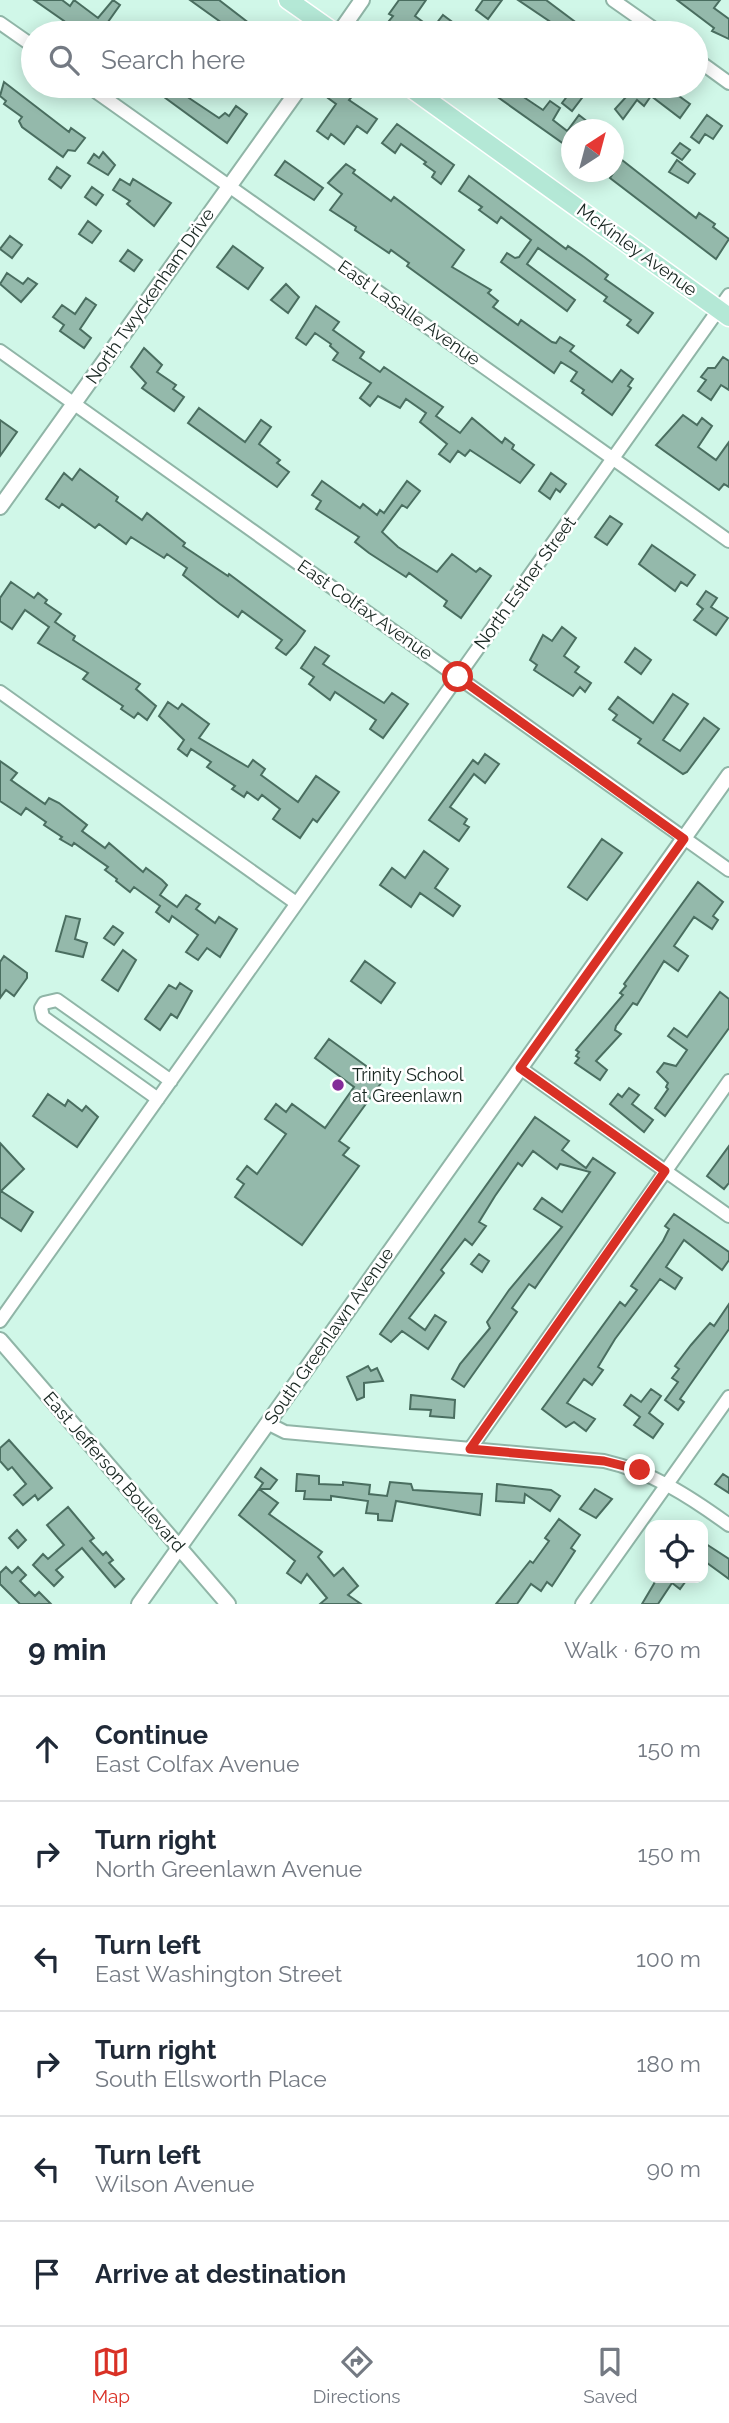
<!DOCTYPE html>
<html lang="en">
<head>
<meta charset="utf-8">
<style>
	body { margin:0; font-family:Raleway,sans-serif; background:#f6f6f7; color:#1f2937 }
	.controls { position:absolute; right:21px; bottom:21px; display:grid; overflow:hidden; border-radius:14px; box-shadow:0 4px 18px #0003 }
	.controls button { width:63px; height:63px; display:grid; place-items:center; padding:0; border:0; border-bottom:2px solid #e0e1e3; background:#fff; color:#1f2937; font:35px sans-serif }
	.compass { position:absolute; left:561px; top:119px; width:63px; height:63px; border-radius:50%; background:#fff; box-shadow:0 4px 18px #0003; rotate:36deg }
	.stop { position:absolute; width:21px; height:21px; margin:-16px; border:5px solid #d93025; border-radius:50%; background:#fff }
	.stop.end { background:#d93025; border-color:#fff; box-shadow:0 2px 7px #0008 }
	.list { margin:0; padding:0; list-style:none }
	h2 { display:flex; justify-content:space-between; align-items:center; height:91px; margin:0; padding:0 28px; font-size:30px }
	h2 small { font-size:23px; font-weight:400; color:#747a83 }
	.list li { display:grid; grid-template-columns:46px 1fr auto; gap:21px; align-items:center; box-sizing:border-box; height:105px; padding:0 28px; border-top:2px solid #e0e1e3 }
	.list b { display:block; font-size:26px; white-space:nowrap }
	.list p { margin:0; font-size:23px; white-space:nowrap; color:#747a83 }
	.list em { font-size:23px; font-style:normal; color:#747a83 }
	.icon { flex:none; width:38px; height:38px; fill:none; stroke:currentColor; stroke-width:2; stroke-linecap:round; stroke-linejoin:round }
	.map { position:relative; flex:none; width:729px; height:1604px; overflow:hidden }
	.search { position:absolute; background:#fff; box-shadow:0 4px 18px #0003; left:21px; right:21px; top:21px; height:77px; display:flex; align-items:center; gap:18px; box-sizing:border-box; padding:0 24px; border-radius:38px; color:#747a83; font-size:26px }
	.sheet { height:721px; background:#fff }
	nav { display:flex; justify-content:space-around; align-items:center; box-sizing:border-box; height:98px; border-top:2px solid #e0e1e3; background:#fff; font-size:19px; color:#747a83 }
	nav a { display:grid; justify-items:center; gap:4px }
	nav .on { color:#d93025 }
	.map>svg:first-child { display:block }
</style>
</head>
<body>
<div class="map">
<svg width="729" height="1604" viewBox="0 0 729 1604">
	<rect width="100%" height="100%" fill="#d0f7e8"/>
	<path fill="#94b9ab" stroke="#4a6e60" stroke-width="2" d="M34,0H62L70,6L74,0L98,18L113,0L120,5L108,22L125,33H80L74,29L68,33L59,27L64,21Z
		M190,0H219L262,33H236Z
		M399,0H426L415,16L438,33H412L389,21L393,16L389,14Z
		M483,0H502L488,19L476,10Z
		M518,0H546L590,33H567Z
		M677,0H720L714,8L729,19V39L712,31L714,28Z
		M443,15L459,27L454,33H449L436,24Z
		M4,82L69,132L71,128L85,138L75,151L68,150L63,157L22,127L19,121L22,117L4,104L6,101L0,96Z
		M149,86H183L192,93L189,98L219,118L225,113L229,116L236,106L247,114L227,143Z
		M337,86L354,94L349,100L377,119L367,133L357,126L344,144L331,134L328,139L317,131L336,104L328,98Z
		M482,86H507L543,110L550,101L560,108L553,120L571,134V149Z
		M575,86H591L572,111L562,103Z
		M636,86H665L690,104L680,118L651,96L644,106L637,100L623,119L615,109Z
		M579,115L598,130H568Z
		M707,115L722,126L713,139L705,134L699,143L691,137Z
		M397,124L454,165L441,184L432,177L435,172L424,164L426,162L401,144L395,153L382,143Z
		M680,143L690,150L682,160L672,153Z
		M103,152L115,165L108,175L88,163L94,154L99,158Z
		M622,160L696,218L699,213L715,224L713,227L729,239L716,259L610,178Z
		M677,160L695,174L688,183L669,172Z
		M285,161L323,188L314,200L275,175Z
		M346,164L355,170L353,173L391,201L394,197L464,250L452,267L491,290L488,293L498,301L493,307L518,325L521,320L552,342L556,343L560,337L574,346L570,351L612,382L621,370L633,379L628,386L631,388L612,415L582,393L584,390L571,381L577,372L561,362L554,373L407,266L409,263L391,250L389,253L371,241L355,230L356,227L330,210L342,194L328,183Z
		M57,167L70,176L61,188L49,179Z
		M469,176L566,249L568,246L584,257L608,275L605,279L653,313L638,333L627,325L631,320L604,301L607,297L538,248L527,264L575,300L567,311L501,262L507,253L515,258L519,257L531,240L501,217L497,223L479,210L482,207L459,191Z
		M120,179L130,185L133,179L171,203L154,226L127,204L130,201L113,190Z
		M92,187L103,195L96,205L85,197Z
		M88,221L101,231L92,243L79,234Z
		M10,236L22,245L12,258L0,249Z
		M233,246L263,268L248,289L217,267Z
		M128,250L142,260L134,271L120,261Z
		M7,273L23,284L28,278L37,284L21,302L0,284Z
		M286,284L299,297L288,313L271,300Z
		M86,298L96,305L80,329L91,338L84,348L60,331L64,325L53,317L62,305L75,314Z
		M316,306L339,322L333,330L364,352L360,358L380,372L384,367L443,407L436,416L460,433L472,418L502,443L505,438L514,445L512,449L534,465L520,483L470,450L465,456L458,451L450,462L439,454L447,444L420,422L426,413L406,399L400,408L378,396L370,406L360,398L371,383L333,360L338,353L330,346L331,344L315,333L306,345L296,338Z
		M144,348L162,365L157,372L176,385L173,389L184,397L174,411L142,388L146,383L131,367Z
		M723,357L729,361V390L721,385L711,400L698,391L706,380L701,377L708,368H715Z
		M199,408L245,442L261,420L271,427L259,444L280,460L277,463L289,472L277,487L188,423Z
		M683,415L697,425L702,418L712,426L698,447L716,460L729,442V487L724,484L719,490L656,445Z
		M0,420L17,432L0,456Z
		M80,469L118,497L116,501L142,520L147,513L185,543L183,546L228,576L229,574L305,631L296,644L286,655L276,648L282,640L242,611L238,617L220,604L183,575L187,568L167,554L164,558L131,537L126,544L99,524L95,528L62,504L59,508L46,499L64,473L72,480Z
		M551,473L566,484L560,492L556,489L550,499L539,491Z
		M322,481L360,508L363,504L377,515L380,510L384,513L407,481L420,491L407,508L402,505L382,532L398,547L437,572L452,554L476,572L480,568L491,576L461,618L444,606L447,601L409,573L406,577L369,553L355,542L359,537L316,509L321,501L312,495Z
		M610,516L622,524L607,545L595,537Z
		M652,545L695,575L687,586L681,582L675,591L639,564Z
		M11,582L34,598L38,593L47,600L45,603L61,614L55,622L75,636L73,640L140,684L136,689L156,706L147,720L138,713L134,718L121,709L123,706L83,679L88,673L38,643L49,627L25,610L12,629L0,621V598Z
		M706,591L717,598L711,607L728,618L716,635L694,620L703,609L697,604Z
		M562,627L576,638L564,656L579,667L575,672L591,683L585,692L580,687L573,696L534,670L537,665L530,660L543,635L552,641Z
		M315,647L329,656L323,664L352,683L384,703L392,693L408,704L383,738L370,729L376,720L335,692L330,700L309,684L314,677L301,668Z
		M635,648L651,660L641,674L625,662Z
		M673,694L688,704L663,740L680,751L704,718L719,729L687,772L683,774L638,743L641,739L613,720L617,715L609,709L618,697L653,723Z
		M168,702L178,709L182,704L209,724L199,738L248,767L253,760L265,769L261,775L298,802L316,776L339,792L317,822L313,819L300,838L273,819L280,809L262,795L258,800L247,792L244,797L232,789L235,786L207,767L211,762L191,749L187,756L178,749L184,740L159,716Z
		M485,754L499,764L485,783L474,774L450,807L467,819L464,824L469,827L459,841L429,820L473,760L478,764Z
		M0,761L17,773L11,780L45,804L49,798L59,803L87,825L82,831L105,848L109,843L143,872L146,868L162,880L167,885L160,895L177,907L186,895L200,904L196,909L215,923L219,917L237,929L220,957L207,948L198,960L186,952L198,935L172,916L169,922L156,912L160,906L134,887L130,892L116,881L117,879L105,870L108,867L74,843L72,846L60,839L62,837L44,825L46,822L26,808L21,815L0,801Z
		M602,839L622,853L587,900L568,887Z
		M424,851L448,869L435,888L460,906L453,916L420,893L411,907L380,885L392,868L405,878Z
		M698,882L723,902L713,916L718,920L712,929L694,917L674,946L688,956L678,971L664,961L637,1005L633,1003L616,1026L615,1030L621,1034L596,1061L607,1070L600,1080L575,1063L579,1058L576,1056L579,1052L576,1050L623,995L620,993L626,986L624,984Z
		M66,916L80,919L75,939L87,943L83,957L56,951Z
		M113,926L123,933L114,945L104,938Z
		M123,950L136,960L118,991L102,980Z
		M4,956L27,973V978L14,996L6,990L0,998V962Z
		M365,961L395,983L381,1003L351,981Z
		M180,983L192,991L177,1018L171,1014L160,1030L145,1019L169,985L176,989Z
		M720,992L729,999V1028L665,1116L655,1108L668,1089L666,1087L668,1083L657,1072L664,1063L676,1066L687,1050L668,1036L674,1028L687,1037Z
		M329,1039L384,1079L339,1141L349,1148L343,1155L359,1166L302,1245L235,1197L244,1184L237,1179L247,1166L257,1174L286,1134L265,1119L276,1104L286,1112L292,1104L325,1128L354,1087L315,1058Z
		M629,1088L639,1095L632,1104L653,1120L644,1132L610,1104L618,1094L622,1097Z
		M48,1094L65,1106L68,1100L82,1111L86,1106L98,1117L77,1147L33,1116Z
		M535,1117L569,1141L562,1150L586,1168L593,1158L615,1173L535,1288L529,1284L512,1308L517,1312L464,1387L452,1379L460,1364L490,1328L487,1322L509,1290L562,1227L534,1209L542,1198L562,1212L590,1172L560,1164L557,1169L533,1151L522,1166L518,1163L495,1196L479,1222L486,1226L472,1245L465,1239L441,1270L444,1273L409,1318L425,1330L435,1315L446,1322L428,1349L402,1331L391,1342L380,1334Z
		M0,1143L24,1169L1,1191L33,1212L21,1231L0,1217Z
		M729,1146V1183L724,1189L707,1176Z
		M674,1214L729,1252V1260L722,1270L684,1240L666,1267L682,1278L675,1289L660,1279L615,1339L598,1367L603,1370L592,1385L584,1379L567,1403L595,1419L586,1431L574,1422L566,1427L542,1409L620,1302L625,1306L637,1290L631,1286L663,1241L669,1229L665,1226Z
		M479,1254L489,1261L482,1272L471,1264Z
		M729,1304V1329L680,1399L684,1402L678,1410L665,1400L678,1382L672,1378L679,1369L675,1366L691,1345L710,1323L714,1326Z
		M368,1366L371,1371L377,1368L383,1381L364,1383V1397L357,1400L347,1377Z
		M651,1389L661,1396L649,1413L663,1424L653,1438L634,1425L640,1417L624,1405L631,1395L641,1402Z
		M411,1395L455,1400L454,1418L430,1416L431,1410L410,1409Z
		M9,1440L52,1488L38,1500L35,1495L23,1505L14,1495L26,1484L12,1467L8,1470L0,1461V1448Z
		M261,1468L277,1480L270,1489H259L263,1483L255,1477Z
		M297,1474L319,1476V1484L343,1485V1482L370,1485L369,1494L387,1496L390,1482L411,1484L413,1490L482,1494L480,1515L396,1501L392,1521L378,1520V1514L366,1513L368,1501L331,1496V1500L304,1499L305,1491H296Z
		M723,1474L729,1478V1493L715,1484Z
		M497,1484L551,1490L560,1496L550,1511L525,1494L524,1503L496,1501Z
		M259,1489L278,1503L269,1514L322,1552L318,1557L334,1576L343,1568L358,1586L348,1595L361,1604H320L327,1598L307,1574L301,1583L287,1573L295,1561L239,1515Z
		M595,1489L612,1499L596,1518L580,1509Z
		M68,1507L94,1538L90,1541L103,1555L106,1552L113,1560L109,1563L124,1579L115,1587L82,1548L56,1570L63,1577L54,1586L33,1565L43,1554L48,1559L64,1545L47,1525Z
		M559,1519L580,1535L571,1548L575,1551L552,1586L547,1582L541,1591L531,1584L517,1604H496L530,1561L533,1563L549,1541L545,1538Z
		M17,1530L26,1540L18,1548L9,1538Z
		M703,1542L729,1559V1579L703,1560Z
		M6,1567L12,1573L18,1567L26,1575L20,1581L35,1596L39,1592L51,1604H20L0,1584V1573Z
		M661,1578H688L680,1589L672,1583L658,1604H642L655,1582Z"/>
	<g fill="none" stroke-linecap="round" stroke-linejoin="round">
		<g stroke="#90b5a7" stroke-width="16">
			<path id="minor" d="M613,0L660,33
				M0,23L33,46
				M696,59L729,83
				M88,86L729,541
				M0,351L729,870
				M0,692L296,903
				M520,1068L729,1216
				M158,1099L43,1017L41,1008L44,1003L57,1000L171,1081
				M0,1321L729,295
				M267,1423L285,1432L604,1461C652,1472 689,1496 729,1525
				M470,1449L729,1081
				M582,1604L729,1397"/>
		</g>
		<g stroke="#90b5a7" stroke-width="18">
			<path id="tertiary" d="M339,33L362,0
				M0,507L301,86
				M0,1340L228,1604
				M139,1604L729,775"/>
		</g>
		<g stroke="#fff" stroke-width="21">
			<path id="primary" d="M288,0L335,33
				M408,86L729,317"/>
		</g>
		<use href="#minor" stroke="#fff" stroke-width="12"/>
		<use href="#tertiary" stroke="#fff" stroke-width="14"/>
		<use href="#primary" stroke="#b4e8d6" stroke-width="18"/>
	</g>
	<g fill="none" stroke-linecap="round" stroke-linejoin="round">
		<path stroke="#d93025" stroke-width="9" d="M458,677L684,839L520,1068L665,1171L470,1449L604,1461L640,1470"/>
	</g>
	<circle fill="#842c99" stroke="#fff" stroke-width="2.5" cx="338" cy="1085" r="7"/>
	<g text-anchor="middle" stroke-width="5" stroke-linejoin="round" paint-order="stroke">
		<g font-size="18" fill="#172620" stroke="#fff">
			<text transform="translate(637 250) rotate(36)" y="6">McKinley Avenue</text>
			<text transform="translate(150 296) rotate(-55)" y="6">North Twyckenham Drive</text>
			<text transform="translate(409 313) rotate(35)" y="6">East LaSalle Avenue</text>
			<text transform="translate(525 583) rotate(-54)" y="6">North Esther Street</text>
			<text transform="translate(365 610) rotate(35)" y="6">East Colfax Avenue</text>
			<text transform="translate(329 1336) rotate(-55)" y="6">South Greenlawn Avenue</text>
			<text transform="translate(114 1472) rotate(49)" y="6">East Jefferson Boulevard</text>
		</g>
		<g font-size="18" fill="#172620" stroke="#fff" text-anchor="start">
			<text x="352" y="1081">Trinity School<tspan x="352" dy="21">at Greenlawn</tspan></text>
		</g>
	</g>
</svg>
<div class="controls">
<button><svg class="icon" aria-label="locate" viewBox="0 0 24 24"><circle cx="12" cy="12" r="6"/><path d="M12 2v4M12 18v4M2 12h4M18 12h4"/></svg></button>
</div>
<svg class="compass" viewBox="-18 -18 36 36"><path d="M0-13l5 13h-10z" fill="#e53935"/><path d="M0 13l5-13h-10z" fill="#747a83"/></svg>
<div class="stop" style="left:458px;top:677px"></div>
<div class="stop end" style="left:640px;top:1470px"></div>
<div class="search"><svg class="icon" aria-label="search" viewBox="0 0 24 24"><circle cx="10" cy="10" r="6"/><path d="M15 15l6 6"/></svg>Search here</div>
</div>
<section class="sheet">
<h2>9 min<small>Walk · 670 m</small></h2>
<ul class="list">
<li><svg class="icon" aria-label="ahead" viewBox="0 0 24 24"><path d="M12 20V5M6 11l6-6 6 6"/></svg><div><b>Continue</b><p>East Colfax Avenue</p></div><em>150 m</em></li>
<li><svg class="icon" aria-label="right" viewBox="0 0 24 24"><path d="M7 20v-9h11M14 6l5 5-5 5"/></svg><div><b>Turn right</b><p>North Greenlawn Avenue</p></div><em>150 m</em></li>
<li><svg class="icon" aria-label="left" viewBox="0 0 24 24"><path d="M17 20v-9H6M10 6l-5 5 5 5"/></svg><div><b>Turn left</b><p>East Washington Street</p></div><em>100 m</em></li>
<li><svg class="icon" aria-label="right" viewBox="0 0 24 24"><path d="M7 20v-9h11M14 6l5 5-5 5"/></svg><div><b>Turn right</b><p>South Ellsworth Place</p></div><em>180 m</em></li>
<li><svg class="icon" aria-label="left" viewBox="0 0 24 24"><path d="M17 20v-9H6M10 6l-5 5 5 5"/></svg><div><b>Turn left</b><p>Wilson Avenue</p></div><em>90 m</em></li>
<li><svg class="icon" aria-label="arrive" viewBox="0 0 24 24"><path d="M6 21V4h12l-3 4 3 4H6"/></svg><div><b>Arrive at destination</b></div></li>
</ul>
</section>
<nav>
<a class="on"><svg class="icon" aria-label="map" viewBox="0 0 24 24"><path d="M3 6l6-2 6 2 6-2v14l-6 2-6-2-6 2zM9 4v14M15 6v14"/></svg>Map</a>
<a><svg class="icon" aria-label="directions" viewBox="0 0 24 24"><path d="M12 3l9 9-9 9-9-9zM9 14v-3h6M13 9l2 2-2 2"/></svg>Directions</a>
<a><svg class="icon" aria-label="saved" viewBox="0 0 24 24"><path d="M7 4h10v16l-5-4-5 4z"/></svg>Saved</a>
</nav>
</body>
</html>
